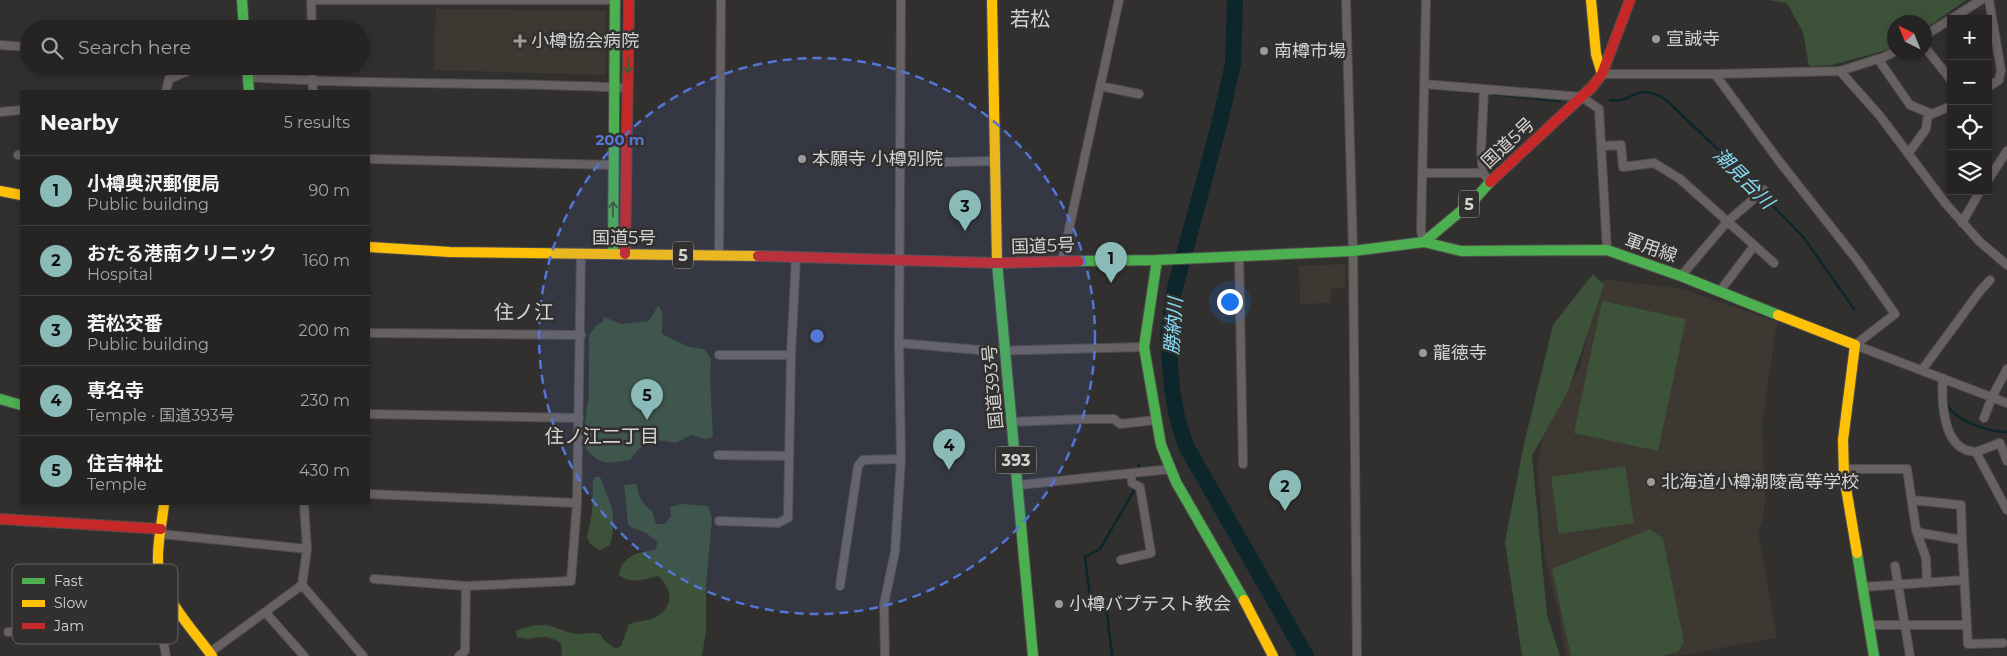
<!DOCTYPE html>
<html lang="en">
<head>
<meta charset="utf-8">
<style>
	body { margin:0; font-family:Montserrat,"Noto Sans JP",sans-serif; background:#313030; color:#f1f3f6 }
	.controls { position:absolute; right:15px; top:15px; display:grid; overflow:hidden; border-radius:0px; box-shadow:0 2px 8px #0003 }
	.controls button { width:45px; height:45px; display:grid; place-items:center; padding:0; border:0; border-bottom:1px solid #424141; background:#252423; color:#f1f3f6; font:25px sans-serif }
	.compass { position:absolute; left:1887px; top:15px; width:45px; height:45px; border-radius:50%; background:#252423; box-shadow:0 2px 8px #0003; rotate:317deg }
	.you { position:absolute; left:1229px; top:301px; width:18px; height:18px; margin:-12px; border:4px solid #fff; border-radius:50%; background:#1a73e8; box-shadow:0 0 0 8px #1a73e833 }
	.badge { display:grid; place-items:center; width:32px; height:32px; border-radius:50%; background:#8bbbb9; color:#111; font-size:16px; font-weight:700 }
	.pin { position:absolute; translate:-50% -41px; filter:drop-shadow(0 1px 2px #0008) }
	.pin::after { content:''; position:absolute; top:26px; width:18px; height:15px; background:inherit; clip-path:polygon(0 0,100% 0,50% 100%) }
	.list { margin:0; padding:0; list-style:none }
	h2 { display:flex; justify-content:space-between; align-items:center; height:65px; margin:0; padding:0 20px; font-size:21px }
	h2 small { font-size:16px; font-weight:400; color:#a3a4a6 }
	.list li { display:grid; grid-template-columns:32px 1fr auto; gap:15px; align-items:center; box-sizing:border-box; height:70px; padding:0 20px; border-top:1px solid #424141 }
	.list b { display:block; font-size:19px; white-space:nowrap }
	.list p { margin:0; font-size:16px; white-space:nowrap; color:#a3a4a6 }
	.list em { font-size:16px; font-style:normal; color:#a3a4a6 }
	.icon { flex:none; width:28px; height:28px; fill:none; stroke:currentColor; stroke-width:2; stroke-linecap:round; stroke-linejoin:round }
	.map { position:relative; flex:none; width:2007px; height:656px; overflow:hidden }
	.search { position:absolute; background:#252423; box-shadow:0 2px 8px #0003; left:20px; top:20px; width:350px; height:55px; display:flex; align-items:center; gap:12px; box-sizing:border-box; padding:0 18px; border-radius:28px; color:#a3a4a6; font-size:19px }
	.panel { position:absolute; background:#252423; box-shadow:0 2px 8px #0003; left:20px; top:90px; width:350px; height:415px; border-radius:0px }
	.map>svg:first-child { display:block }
</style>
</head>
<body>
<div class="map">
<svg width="2007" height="656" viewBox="0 0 2007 656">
	<rect width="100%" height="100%" fill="#31302f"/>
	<path fill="#3d3832" d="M436,9L606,11V75L434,70Z
		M1345,264V288L1331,289V303L1300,304L1299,266Z
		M1602,279L1683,289L1777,322L1762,424L1765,500L1763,518L1758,531L1777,638L1676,656H1566L1560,619L1545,558L1537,463L1544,432L1579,369Z"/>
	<path fill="#3d5339" d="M1769,0H1966L1925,29L1924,22H1894V48L1832,65L1809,66L1803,32L1787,3Z
		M1593,274L1604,285L1568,391L1532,456L1547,615L1560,656H1522L1505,542L1524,444L1553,325Z
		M1602,301L1686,319L1658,451L1574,433Z
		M658,306L662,311V334L689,347L704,349L711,359L710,377L713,437L706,439L691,435L675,443C653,437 643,441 630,460C607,463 602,467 585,448V422L589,395V335L597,325L603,322L604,317L621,324L649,321Z
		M1625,466L1634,523L1559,534L1551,477Z
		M595,477H600C611,506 618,514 610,545L600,550L590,544L587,537L592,513L593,481Z
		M636,484C639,495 642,506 652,511L656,524H665L671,516L670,507L681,504L708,506L712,518L706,585V630L702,656H562L561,643C539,630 536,643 517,637L516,631C527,627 539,623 551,626C559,629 568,633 577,634C585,634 592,632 600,634L604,640L616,649L621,646L629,624C637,621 652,621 659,615C675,604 671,587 658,576C645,579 631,585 619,575C622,556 638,552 655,550L658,542L646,533L629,526L628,523L624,485Z
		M1650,529L1663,539L1684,642L1678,652L1660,656H1571L1552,569Z"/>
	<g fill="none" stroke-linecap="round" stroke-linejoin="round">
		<path stroke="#0c262c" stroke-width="2.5" d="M1432,88L1560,101
			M1610,100C1635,104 1634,81 1665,99L1727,158L1804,238L1854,309
			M1946,402C1948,405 1950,410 1953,412C1965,424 1991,432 2007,432
			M1112,656L1107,613L1090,597L1085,557L1100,549L1136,487L1139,465"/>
		<path stroke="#0c262c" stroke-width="16" d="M1235,0L1233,64L1219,125L1174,292L1168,336L1172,390L1178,421L1186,446L1306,656"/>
		<g stroke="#4f4d4c" stroke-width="10">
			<path id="street" d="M311,0H615
				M311,0L312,29
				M1346,0L1353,251L1357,656
				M1951,19L1981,0
				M1924,36L1951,19
				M0,45L29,47
				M1924,46L1951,80
				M1878,59L1910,105L1932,114L1951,106
				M178,66L193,69L215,66
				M312,66L313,91
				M1840,71L1880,116L1946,204L1980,242L2007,265
				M1602,74H1715L1840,71L1884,57L1894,52
				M1715,74L1779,161L1857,260L1895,314L1855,345
				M248,77C375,86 502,81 628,88
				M1424,84L1582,97L1599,109L1607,250
				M1100,86L1139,94
				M1988,87L1999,80L2001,70L1989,0
				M1484,90L1481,150L1483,173L1490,182
				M166,91L169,79L193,69
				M0,112L21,110
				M1602,146L1621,145L1623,167L1654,163L1680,179L1774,263
				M1908,154L1926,129L1928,114
				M18,155H21
				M369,159L614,165
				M901,163L995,161
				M1422,173H1483
				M1988,180L2007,151
				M1962,223L1980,191
				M1424,242L1421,231L1426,0
				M719,255L721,0
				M1239,256L1243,464
				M1062,261L1119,0
				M1681,276L1727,222L1764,190
				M1720,291L1754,246
				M369,333L581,335
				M899,343L990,351L1144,347
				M1855,345L2007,403
				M719,355H791
				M1922,370L1980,291L1990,280
				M1943,378C1941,399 1943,439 1964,449C1967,451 1972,451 1976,452L2007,510
				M369,414L579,418
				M1984,418L1992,397L2007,369
				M1012,422L1085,419H1114L1120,424L1156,420
				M1976,452L2000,443L2007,461
				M718,455L789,456
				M1843,469H1907L1916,530L1921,533L1962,540L1968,644L2003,643
				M1019,485L1171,469
				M369,494L577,503
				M1912,500L1961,505L1962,540
				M719,521L778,523L788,518L791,355L796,257
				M1916,530L1926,558L1927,583
				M161,534L307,549
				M1121,560L1151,553L1140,487L1132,483L1131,474
				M1895,566L1910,656
				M160,574L155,590L166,656
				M374,579L466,586L571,581L577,503L581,254
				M302,585L363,656
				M840,586L858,466L863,460L901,459
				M1863,587L1964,580
				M266,613L304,656
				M1869,625H1967
				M8,632L72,628L159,617
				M209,653L302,585L307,549L304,504
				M459,656L465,651L466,586
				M885,656L884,604L895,552L901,459L899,343L901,0"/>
		</g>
		<g stroke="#4f4d4c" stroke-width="12">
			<path id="fast" d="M242,0L244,29
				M247,66L249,91
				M1424,242L1461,251L1607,250L1681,276L1778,315
				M613,253L615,0
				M1157,260L1144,347L1161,445L1176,482L1244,600
				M1079,261L1157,260L1353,251L1424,242L1474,200L1490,182
				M997,263L1033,656
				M0,399L21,405
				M1857,553L1874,656"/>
		</g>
		<g stroke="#4f4d4c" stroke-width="12">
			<path id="slow" d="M992,0L997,263
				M1591,0L1596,54L1602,74
				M0,191L21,195
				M369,247L450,252L758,256
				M1778,315L1855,345L1843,440L1844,476L1857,553
				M164,504C162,523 157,544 158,562C161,598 192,628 212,656
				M1244,600L1273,656"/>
		</g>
		<g stroke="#4f4d4c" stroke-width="12">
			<path id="jam" d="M1490,182L1592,87L1602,74L1630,0
				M625,254L629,0
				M758,256L997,263L1079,261
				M0,519L161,529"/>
		</g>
		<use href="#street" stroke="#676161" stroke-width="8"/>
		<use href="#fast" stroke="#4caf50" stroke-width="10"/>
		<use href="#slow" stroke="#ffc107" stroke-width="10"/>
		<use href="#jam" stroke="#c62828" stroke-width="10"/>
	</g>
	<defs><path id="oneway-shaft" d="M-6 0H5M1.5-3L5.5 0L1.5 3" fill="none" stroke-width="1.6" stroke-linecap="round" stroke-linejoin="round" transform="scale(1.25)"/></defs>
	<g stroke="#3b5c3a">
		<use href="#oneway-shaft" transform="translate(628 66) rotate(90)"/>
		<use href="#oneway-shaft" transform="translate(613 209) rotate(-89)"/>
	</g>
	<circle cx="817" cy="336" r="278" fill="#5476d6" fill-opacity=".12"/>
	<circle fill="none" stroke="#5476d6" stroke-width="2.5" stroke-dasharray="9 6" cx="817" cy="336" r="278"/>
	<g fill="#9c9a99" stroke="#32302e" stroke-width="2">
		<circle cx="1656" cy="39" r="5"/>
		<path d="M517.5 33.5h5v5h5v5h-5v5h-5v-5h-5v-5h5z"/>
		<circle cx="1264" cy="51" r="5"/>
		<circle cx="802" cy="159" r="5"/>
		<circle cx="1423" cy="353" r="5"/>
		<circle cx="1651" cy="482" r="5"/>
		<circle cx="1059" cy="604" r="5"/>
	</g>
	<g text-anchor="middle" stroke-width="5" stroke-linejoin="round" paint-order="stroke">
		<g fill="#32302e" stroke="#a4a2a1" stroke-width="1">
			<rect x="1459" y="190.5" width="20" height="27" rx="4"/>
			<rect x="673" y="241.5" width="20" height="27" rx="4"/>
			<rect x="996" y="446.5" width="40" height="27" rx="4"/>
		</g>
		<g font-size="16" font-weight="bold" fill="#d5d3d2">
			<text x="1469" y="210">5</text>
			<text x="683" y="261">5</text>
			<text x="1016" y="466">393</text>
		</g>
		<g font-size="18" fill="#d5d3d2" stroke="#32302e" text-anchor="start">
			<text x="1666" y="45">宣誠寺</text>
			<text x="531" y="47">小樽協会病院</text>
			<text x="1274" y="57">南樽市場</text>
			<text x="812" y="165">本願寺 小樽別院</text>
			<text x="1433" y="359">龍徳寺</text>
			<text x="1661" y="488">北海道小樽潮陵高等学校</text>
			<text x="1069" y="610">小樽バプテスト教会</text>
		</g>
		<g font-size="18" fill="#d5d3d2" stroke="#32302e">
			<text transform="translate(1508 143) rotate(-43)" y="6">国道5号</text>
			<text x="624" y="244">国道5号</text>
			<text transform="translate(1043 246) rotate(-2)" y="6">国道5号</text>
			<text transform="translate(1651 248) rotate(19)" y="6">軍用線</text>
			<text transform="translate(993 387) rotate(-95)" y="6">国道393号</text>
		</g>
		<g font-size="19" font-style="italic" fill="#85ddf5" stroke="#32302e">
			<text transform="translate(1744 178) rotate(45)" y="7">潮見台川</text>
			<text transform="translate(1173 326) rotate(-86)" y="7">勝納川</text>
		</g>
		<g font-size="19" fill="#d5d3d2" stroke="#32302e">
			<text x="602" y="443">住ノ江二丁目</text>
		</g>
		<g font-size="20" fill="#d5d3d2" stroke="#32302e">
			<text x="1030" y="26">若松</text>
			<text x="524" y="319">住ノ江</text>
		</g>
	</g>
	<rect x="12" y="564" width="166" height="80" rx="8" fill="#32302e" stroke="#63615f" stroke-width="1"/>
	<rect x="22" y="578" width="23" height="6" fill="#4caf50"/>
	<rect x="22" y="600" width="23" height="7" fill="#ffc107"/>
	<rect x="22" y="623" width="23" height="6" fill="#c62828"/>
	<g font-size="14" fill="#d5d3d2">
		<text x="54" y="586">Fast</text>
		<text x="54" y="608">Slow</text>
		<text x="54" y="631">Jam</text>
	</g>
	<circle cx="817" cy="336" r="8" fill="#5476d6" stroke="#32302e" stroke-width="2.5"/>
	<g font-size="15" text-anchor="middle" font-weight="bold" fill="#5476d6" stroke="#32302e" stroke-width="5" stroke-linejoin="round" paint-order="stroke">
		<text x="620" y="145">200 m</text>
	</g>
</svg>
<div class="controls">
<button>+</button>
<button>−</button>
<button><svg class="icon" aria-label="locate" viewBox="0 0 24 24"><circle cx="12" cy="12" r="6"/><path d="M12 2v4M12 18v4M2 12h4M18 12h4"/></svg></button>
<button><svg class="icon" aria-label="layers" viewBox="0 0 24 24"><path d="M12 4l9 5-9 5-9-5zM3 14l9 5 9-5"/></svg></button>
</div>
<svg class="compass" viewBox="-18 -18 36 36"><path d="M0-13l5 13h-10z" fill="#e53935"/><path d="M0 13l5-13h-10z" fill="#a3a4a6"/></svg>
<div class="you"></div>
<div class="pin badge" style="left:1111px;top:283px">1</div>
<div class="pin badge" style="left:1285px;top:511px">2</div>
<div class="pin badge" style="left:965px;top:231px">3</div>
<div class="pin badge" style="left:949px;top:470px">4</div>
<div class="pin badge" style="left:647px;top:420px">5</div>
<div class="search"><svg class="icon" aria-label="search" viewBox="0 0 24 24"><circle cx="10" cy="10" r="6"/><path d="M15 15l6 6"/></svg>Search here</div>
<section class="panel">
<h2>Nearby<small>5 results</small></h2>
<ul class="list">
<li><span class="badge">1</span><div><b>小樽奥沢郵便局</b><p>Public building</p></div><em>90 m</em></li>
<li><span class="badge">2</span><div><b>おたる港南クリニック</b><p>Hospital</p></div><em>160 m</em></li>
<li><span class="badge">3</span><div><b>若松交番</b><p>Public building</p></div><em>200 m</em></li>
<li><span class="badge">4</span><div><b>専名寺</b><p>Temple · 国道393号</p></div><em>230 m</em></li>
<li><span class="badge">5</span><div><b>住吉神社</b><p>Temple</p></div><em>430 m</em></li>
</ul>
</section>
</div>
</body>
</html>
